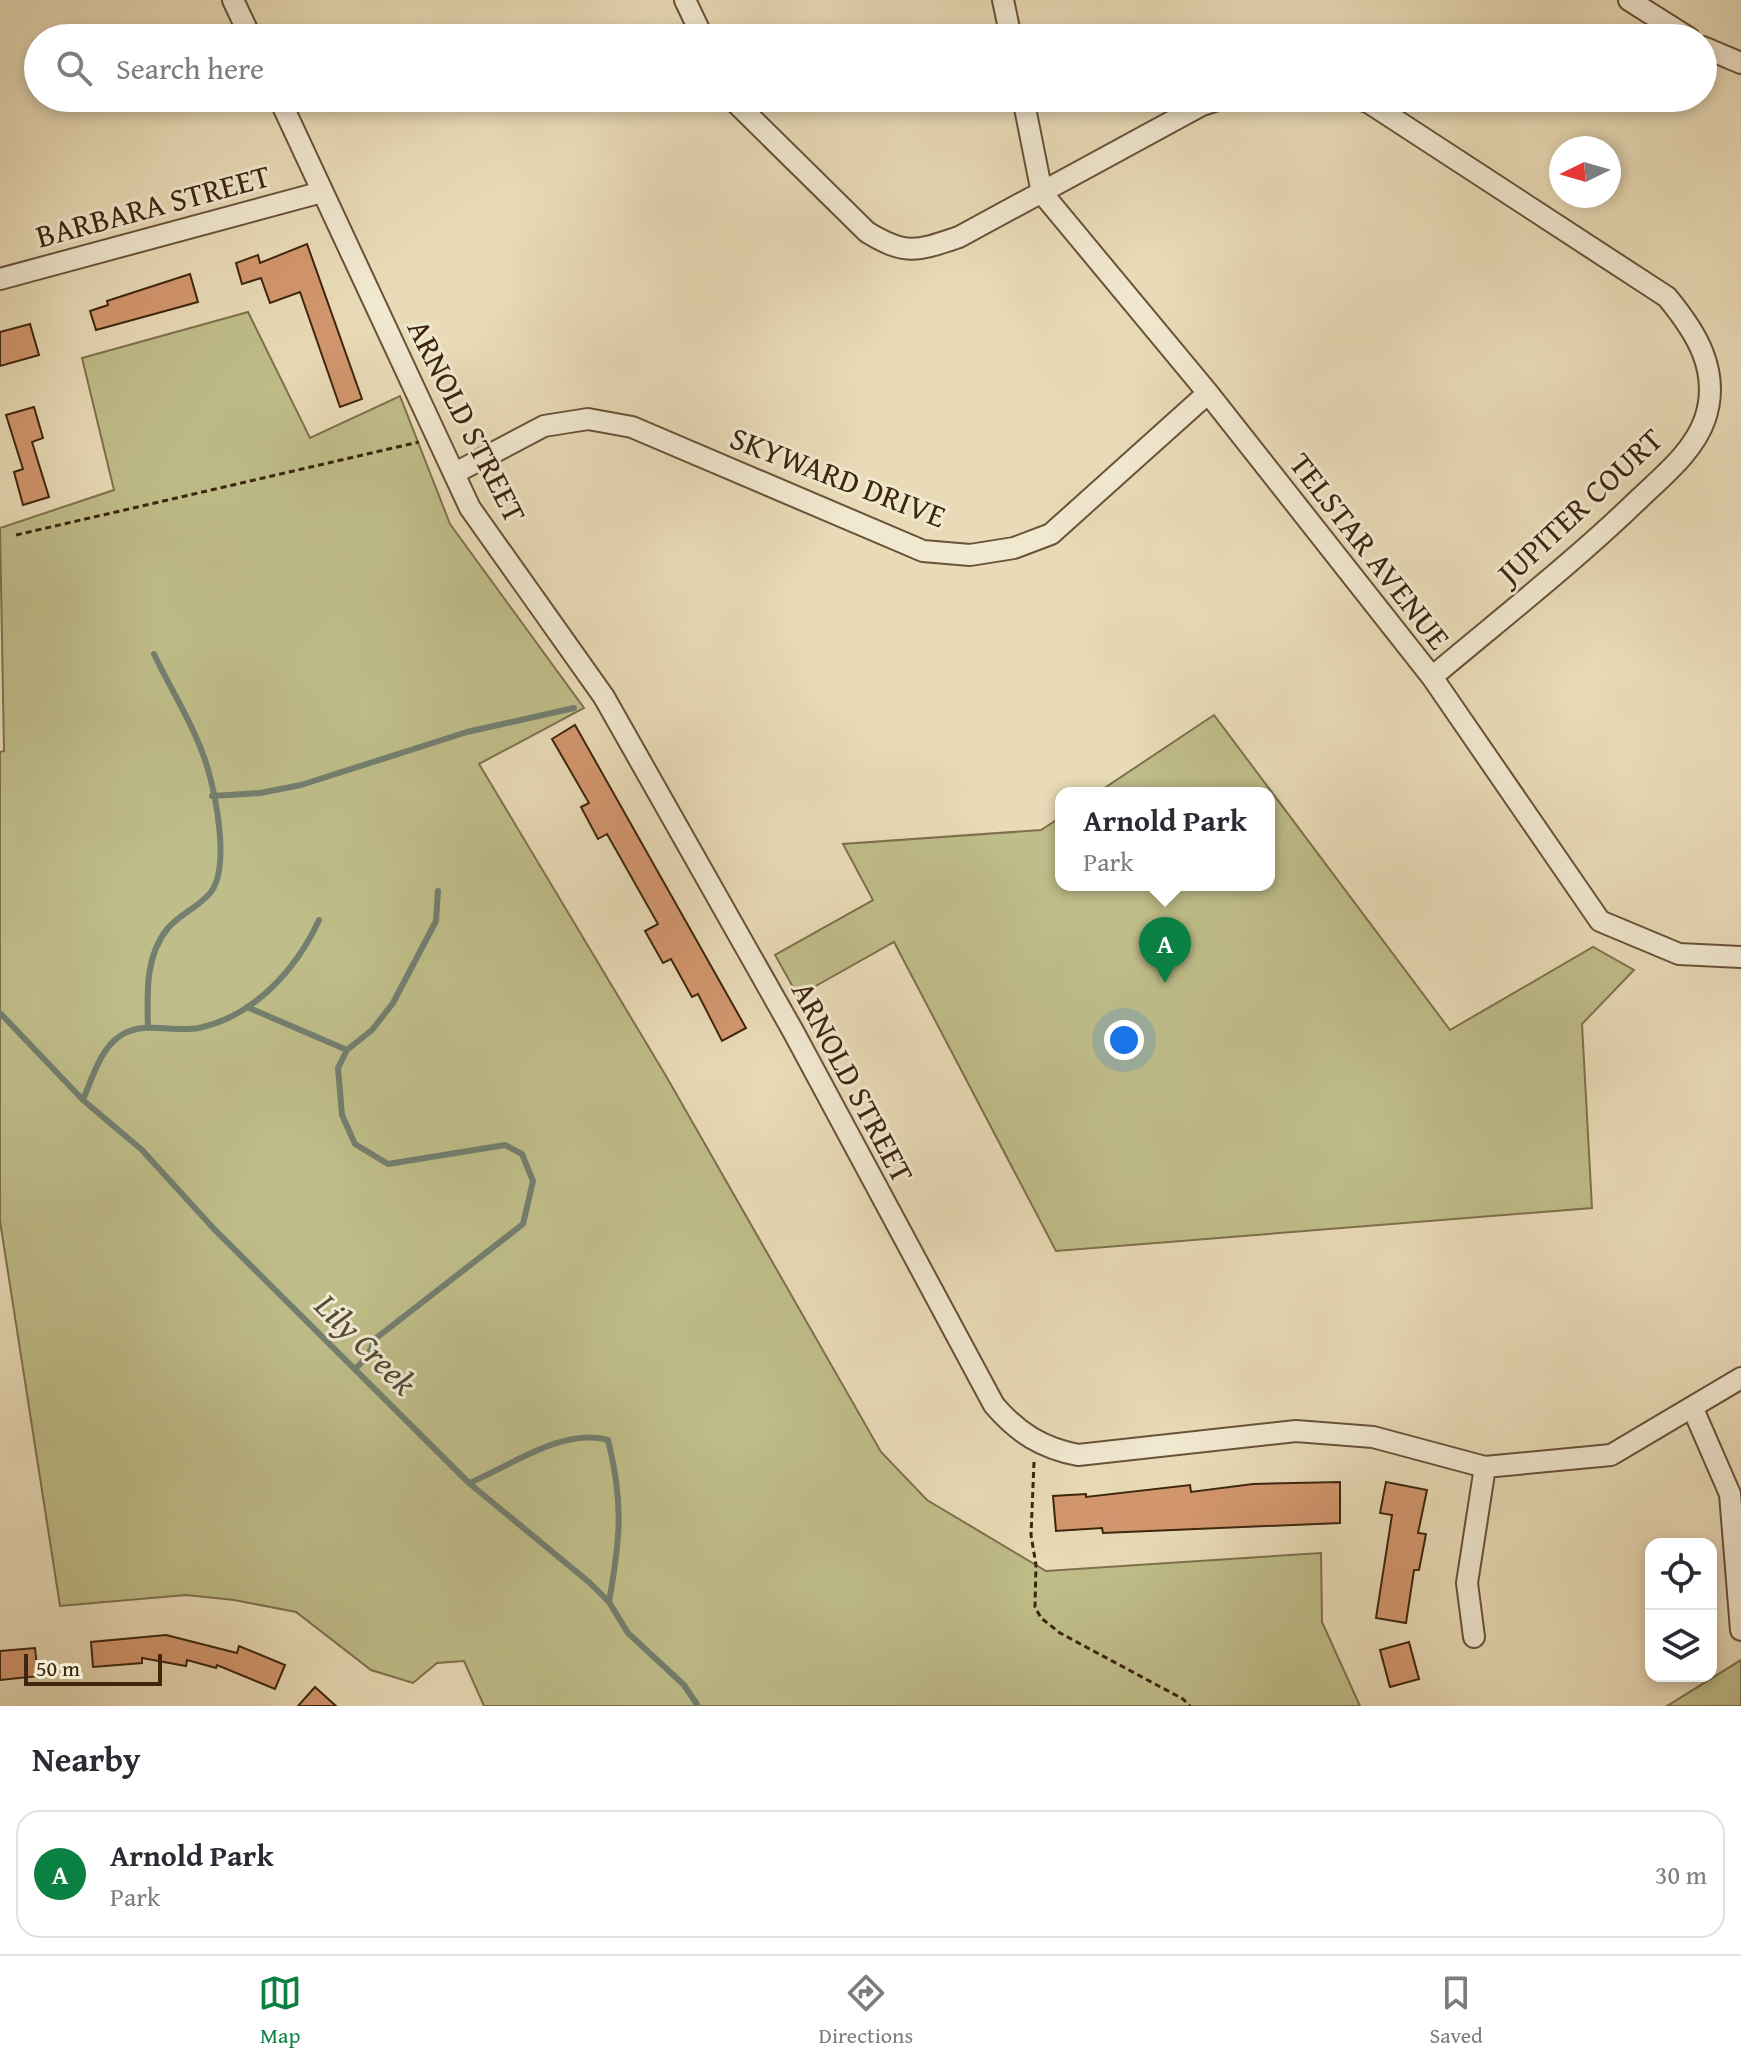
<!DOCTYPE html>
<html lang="en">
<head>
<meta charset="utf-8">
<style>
	body { margin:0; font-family:"Gentium Book Plus",serif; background:#f2f2f3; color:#2b2b33 }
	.controls { position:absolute; right:24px; bottom:24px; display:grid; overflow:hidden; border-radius:16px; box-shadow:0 4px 12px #0003 }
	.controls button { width:72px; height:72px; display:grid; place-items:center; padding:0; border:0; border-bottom:2px solid #e1e1e2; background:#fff; color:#2b2b33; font:40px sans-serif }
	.compass { position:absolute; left:1549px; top:136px; width:72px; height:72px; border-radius:50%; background:#fff; box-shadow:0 4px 12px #0003; rotate:265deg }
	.scale { position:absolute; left:24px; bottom:20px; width:138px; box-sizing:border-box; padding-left:8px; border:4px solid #3d250e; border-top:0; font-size:22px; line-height:28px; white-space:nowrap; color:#3d250e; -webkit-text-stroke:6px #f1e8d0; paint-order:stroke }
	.you { position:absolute; left:1124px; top:1040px; width:28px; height:28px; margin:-20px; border:6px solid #fff; border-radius:50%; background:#1a73e8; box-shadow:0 0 0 12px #1a73e833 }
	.badge { display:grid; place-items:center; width:52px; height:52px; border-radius:50%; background:#0b8043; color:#fff; font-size:26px; font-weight:700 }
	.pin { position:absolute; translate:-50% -66px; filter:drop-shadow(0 2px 4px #0008) }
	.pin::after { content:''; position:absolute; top:42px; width:28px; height:24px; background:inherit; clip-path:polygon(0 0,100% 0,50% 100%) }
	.popup { position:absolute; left:1055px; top:787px; width:220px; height:104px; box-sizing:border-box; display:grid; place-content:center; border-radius:16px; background:#fff; filter:drop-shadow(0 2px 6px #0005); font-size:26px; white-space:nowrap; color:#7c7c81 }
	.popup b { font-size:30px; color:#2b2b33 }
	.popup::after { content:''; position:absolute; left:50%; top:100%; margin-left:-16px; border:16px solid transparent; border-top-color:#fff }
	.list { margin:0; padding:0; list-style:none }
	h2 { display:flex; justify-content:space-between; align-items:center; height:104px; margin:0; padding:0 32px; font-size:34px }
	h2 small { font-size:26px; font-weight:400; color:#7c7c81 }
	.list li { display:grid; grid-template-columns:52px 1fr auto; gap:24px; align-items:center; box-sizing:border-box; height:128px; margin:0 16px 16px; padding:0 16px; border:2px solid #e1e1e2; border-radius:24px }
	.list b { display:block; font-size:30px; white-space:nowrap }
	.list p { margin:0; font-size:26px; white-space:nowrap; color:#7c7c81 }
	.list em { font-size:26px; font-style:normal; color:#7c7c81 }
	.icon { flex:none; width:44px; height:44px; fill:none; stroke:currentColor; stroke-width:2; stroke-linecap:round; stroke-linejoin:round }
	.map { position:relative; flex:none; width:1741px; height:1706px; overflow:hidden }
	.search { position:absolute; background:#fff; box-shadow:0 4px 12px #0003; left:24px; right:24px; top:24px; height:88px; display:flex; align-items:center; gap:20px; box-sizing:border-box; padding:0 28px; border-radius:44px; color:#7c7c81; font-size:30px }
	.sheet { height:248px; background:#fff }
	nav { display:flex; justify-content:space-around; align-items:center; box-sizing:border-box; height:112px; border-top:2px solid #e1e1e2; background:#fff; font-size:22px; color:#7c7c81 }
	nav a { display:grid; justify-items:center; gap:4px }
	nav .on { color:#0b8043 }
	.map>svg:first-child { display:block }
</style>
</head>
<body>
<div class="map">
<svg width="1741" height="1706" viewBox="0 0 1741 1706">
	<rect width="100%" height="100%" fill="#e9dbb7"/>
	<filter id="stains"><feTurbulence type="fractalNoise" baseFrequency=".0025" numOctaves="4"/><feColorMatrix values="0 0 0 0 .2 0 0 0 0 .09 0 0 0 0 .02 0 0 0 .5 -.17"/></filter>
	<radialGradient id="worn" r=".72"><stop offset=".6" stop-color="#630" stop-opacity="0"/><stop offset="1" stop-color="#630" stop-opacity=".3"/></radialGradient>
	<path fill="#bfbd89" stroke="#7e714c" stroke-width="2" d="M248,312L310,438L400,396L450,524L584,708L479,764L666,1076L881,1452L927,1500L1046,1571L1321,1553L1322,1622L1360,1706H484L464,1661L437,1663L413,1683L371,1670L296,1612L234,1600L186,1595L60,1606L0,1221V752L4,751L0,528L114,490L82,358Z
		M1214,715L1450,1030L1593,947L1634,970L1582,1024L1592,1208L1056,1251L894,942L798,996L775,955L873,900L843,844L1041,830L1061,817V885H1269V793H1097Z
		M1741,1660V1706H1667Z"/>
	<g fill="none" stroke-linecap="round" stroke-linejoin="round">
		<path stroke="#737f6f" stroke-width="6" d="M212,796L260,793L301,785L467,732L574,708
			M247,1007L347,1050
			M0,1013L83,1100L142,1150L214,1229L469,1483L590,1583L609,1602L628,1633L684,1685L698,1706
			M148,1028C147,993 145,956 168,928C180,914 199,907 211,892C230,866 216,796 207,766C195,727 171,690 154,654
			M83,1100C92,1079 100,1049 120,1036C144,1020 172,1033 199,1028C254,1016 296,970 319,920
			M356,1368L368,1356L375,1339L523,1224L533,1181L522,1154L505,1145L388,1164L355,1144L342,1115L338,1068L347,1050L372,1030L393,1003L436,921L438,891
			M469,1483C509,1467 563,1427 608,1440C624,1503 620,1540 609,1602"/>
	</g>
	<path fill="#d3976e" stroke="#3d250e" stroke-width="2" d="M307,244L362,399L340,407L300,292L270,303L261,278L242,284L236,263L258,255L260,263Z
		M190,274L198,302L96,330L90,311L108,305L107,301Z
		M30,324L39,355L0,366V332Z
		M34,407L43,438L32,442L49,497L23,505L14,472L23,469L6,415Z
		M575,725L746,1028L722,1041L698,994L692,997L671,959L663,963L645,931L658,924L607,834L598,839L581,807L589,803L552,739Z
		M1340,1482V1523L1103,1533L1102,1528L1056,1531L1053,1496L1086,1494V1497L1190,1485L1191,1492L1253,1484Z
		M1386,1482L1427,1490L1418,1533L1426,1534L1419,1570H1414L1406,1623L1376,1618L1392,1515L1380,1513Z
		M166,1635L237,1653L239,1646L285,1665L275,1689L217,1665L216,1668L187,1660L186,1666L142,1658V1663L93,1667L91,1642Z
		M1409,1642L1419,1679L1390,1687L1380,1650Z
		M35,1648L38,1676L0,1680V1651Z
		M315,1687L336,1706H298Z"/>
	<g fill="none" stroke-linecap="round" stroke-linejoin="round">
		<g stroke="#685238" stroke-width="24">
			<path id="minor" d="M233,0L251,38
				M685,0L703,38
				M1003,0L1011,38
				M1629,0L1689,38
				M1703,47L1741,63
				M279,98L470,508L604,697L793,1031L994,1405C1018,1433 1042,1448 1078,1455L1296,1431L1373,1437L1485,1467L1611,1455L1741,1378
				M731,98L867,232C906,256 917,251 959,237L1202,105L1223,98
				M1023,98L1042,193L1208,393L1432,677L1600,921L1679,954L1741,957
				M1356,98L1368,102L1667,297C1696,332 1721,371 1705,419C1694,451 1664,475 1640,498C1574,562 1502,618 1432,677
				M0,279L322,192
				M455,473L544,426L588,419L632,427L923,551L970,555L1014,548L1051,534L1208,393
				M1693,1409L1730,1494L1741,1630
				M1474,1637L1467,1583L1485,1467"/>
		</g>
		<path stroke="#3d250e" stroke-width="3" stroke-dasharray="6 4" stroke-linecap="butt" d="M16,535L419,442
			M1034,1462L1031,1535L1036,1565L1035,1607L1041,1618L1060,1633L1183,1699L1190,1706"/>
		<use href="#minor" stroke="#f1e8d0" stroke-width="20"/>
	</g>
	<g text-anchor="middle" stroke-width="6" stroke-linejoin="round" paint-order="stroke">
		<g font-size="32" fill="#3d250e" stroke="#f1e8d0">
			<text transform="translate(153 206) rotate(-15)" y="11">BARBARA STREET</text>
			<text transform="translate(467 421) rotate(63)" y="11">ARNOLD STREET</text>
			<text transform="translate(838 477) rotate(21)" y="11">SKYWARD DRIVE</text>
			<text transform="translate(1580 506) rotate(-43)" y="11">JUPITER COURT</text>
			<text transform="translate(1370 551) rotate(52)" y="11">TELSTAR AVENUE</text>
			<text transform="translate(853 1082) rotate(62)" y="11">ARNOLD STREET</text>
		</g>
		<g font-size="34" font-style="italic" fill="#544a36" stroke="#f1e8d0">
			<text transform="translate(366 1344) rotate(45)" y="12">Lily Creek</text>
		</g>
	</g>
	<rect width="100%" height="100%" filter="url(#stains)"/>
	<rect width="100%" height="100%" fill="url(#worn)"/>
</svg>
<div class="controls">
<button><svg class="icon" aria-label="locate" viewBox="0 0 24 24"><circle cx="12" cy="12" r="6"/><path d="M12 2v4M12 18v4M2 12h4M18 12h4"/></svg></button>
<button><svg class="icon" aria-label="layers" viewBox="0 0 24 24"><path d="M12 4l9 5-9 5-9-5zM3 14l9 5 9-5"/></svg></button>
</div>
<svg class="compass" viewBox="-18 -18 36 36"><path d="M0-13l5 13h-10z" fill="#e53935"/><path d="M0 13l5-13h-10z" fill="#7c7c81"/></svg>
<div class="scale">50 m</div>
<div class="you"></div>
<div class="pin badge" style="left:1165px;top:983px">A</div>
<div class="popup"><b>Arnold Park</b>Park</div>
<div class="search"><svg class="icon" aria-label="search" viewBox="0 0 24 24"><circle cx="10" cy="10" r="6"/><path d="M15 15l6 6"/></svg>Search here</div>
</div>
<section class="sheet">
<h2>Nearby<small></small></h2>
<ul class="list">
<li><span class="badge">A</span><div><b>Arnold Park</b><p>Park</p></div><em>30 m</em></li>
</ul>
</section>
<nav>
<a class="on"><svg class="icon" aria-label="map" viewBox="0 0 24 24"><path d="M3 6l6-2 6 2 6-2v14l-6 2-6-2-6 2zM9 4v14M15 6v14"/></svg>Map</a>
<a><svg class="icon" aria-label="directions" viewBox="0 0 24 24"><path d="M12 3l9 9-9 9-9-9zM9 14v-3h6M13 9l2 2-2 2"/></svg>Directions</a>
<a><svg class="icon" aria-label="saved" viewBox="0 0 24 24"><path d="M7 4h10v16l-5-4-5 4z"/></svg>Saved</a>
</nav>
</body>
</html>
